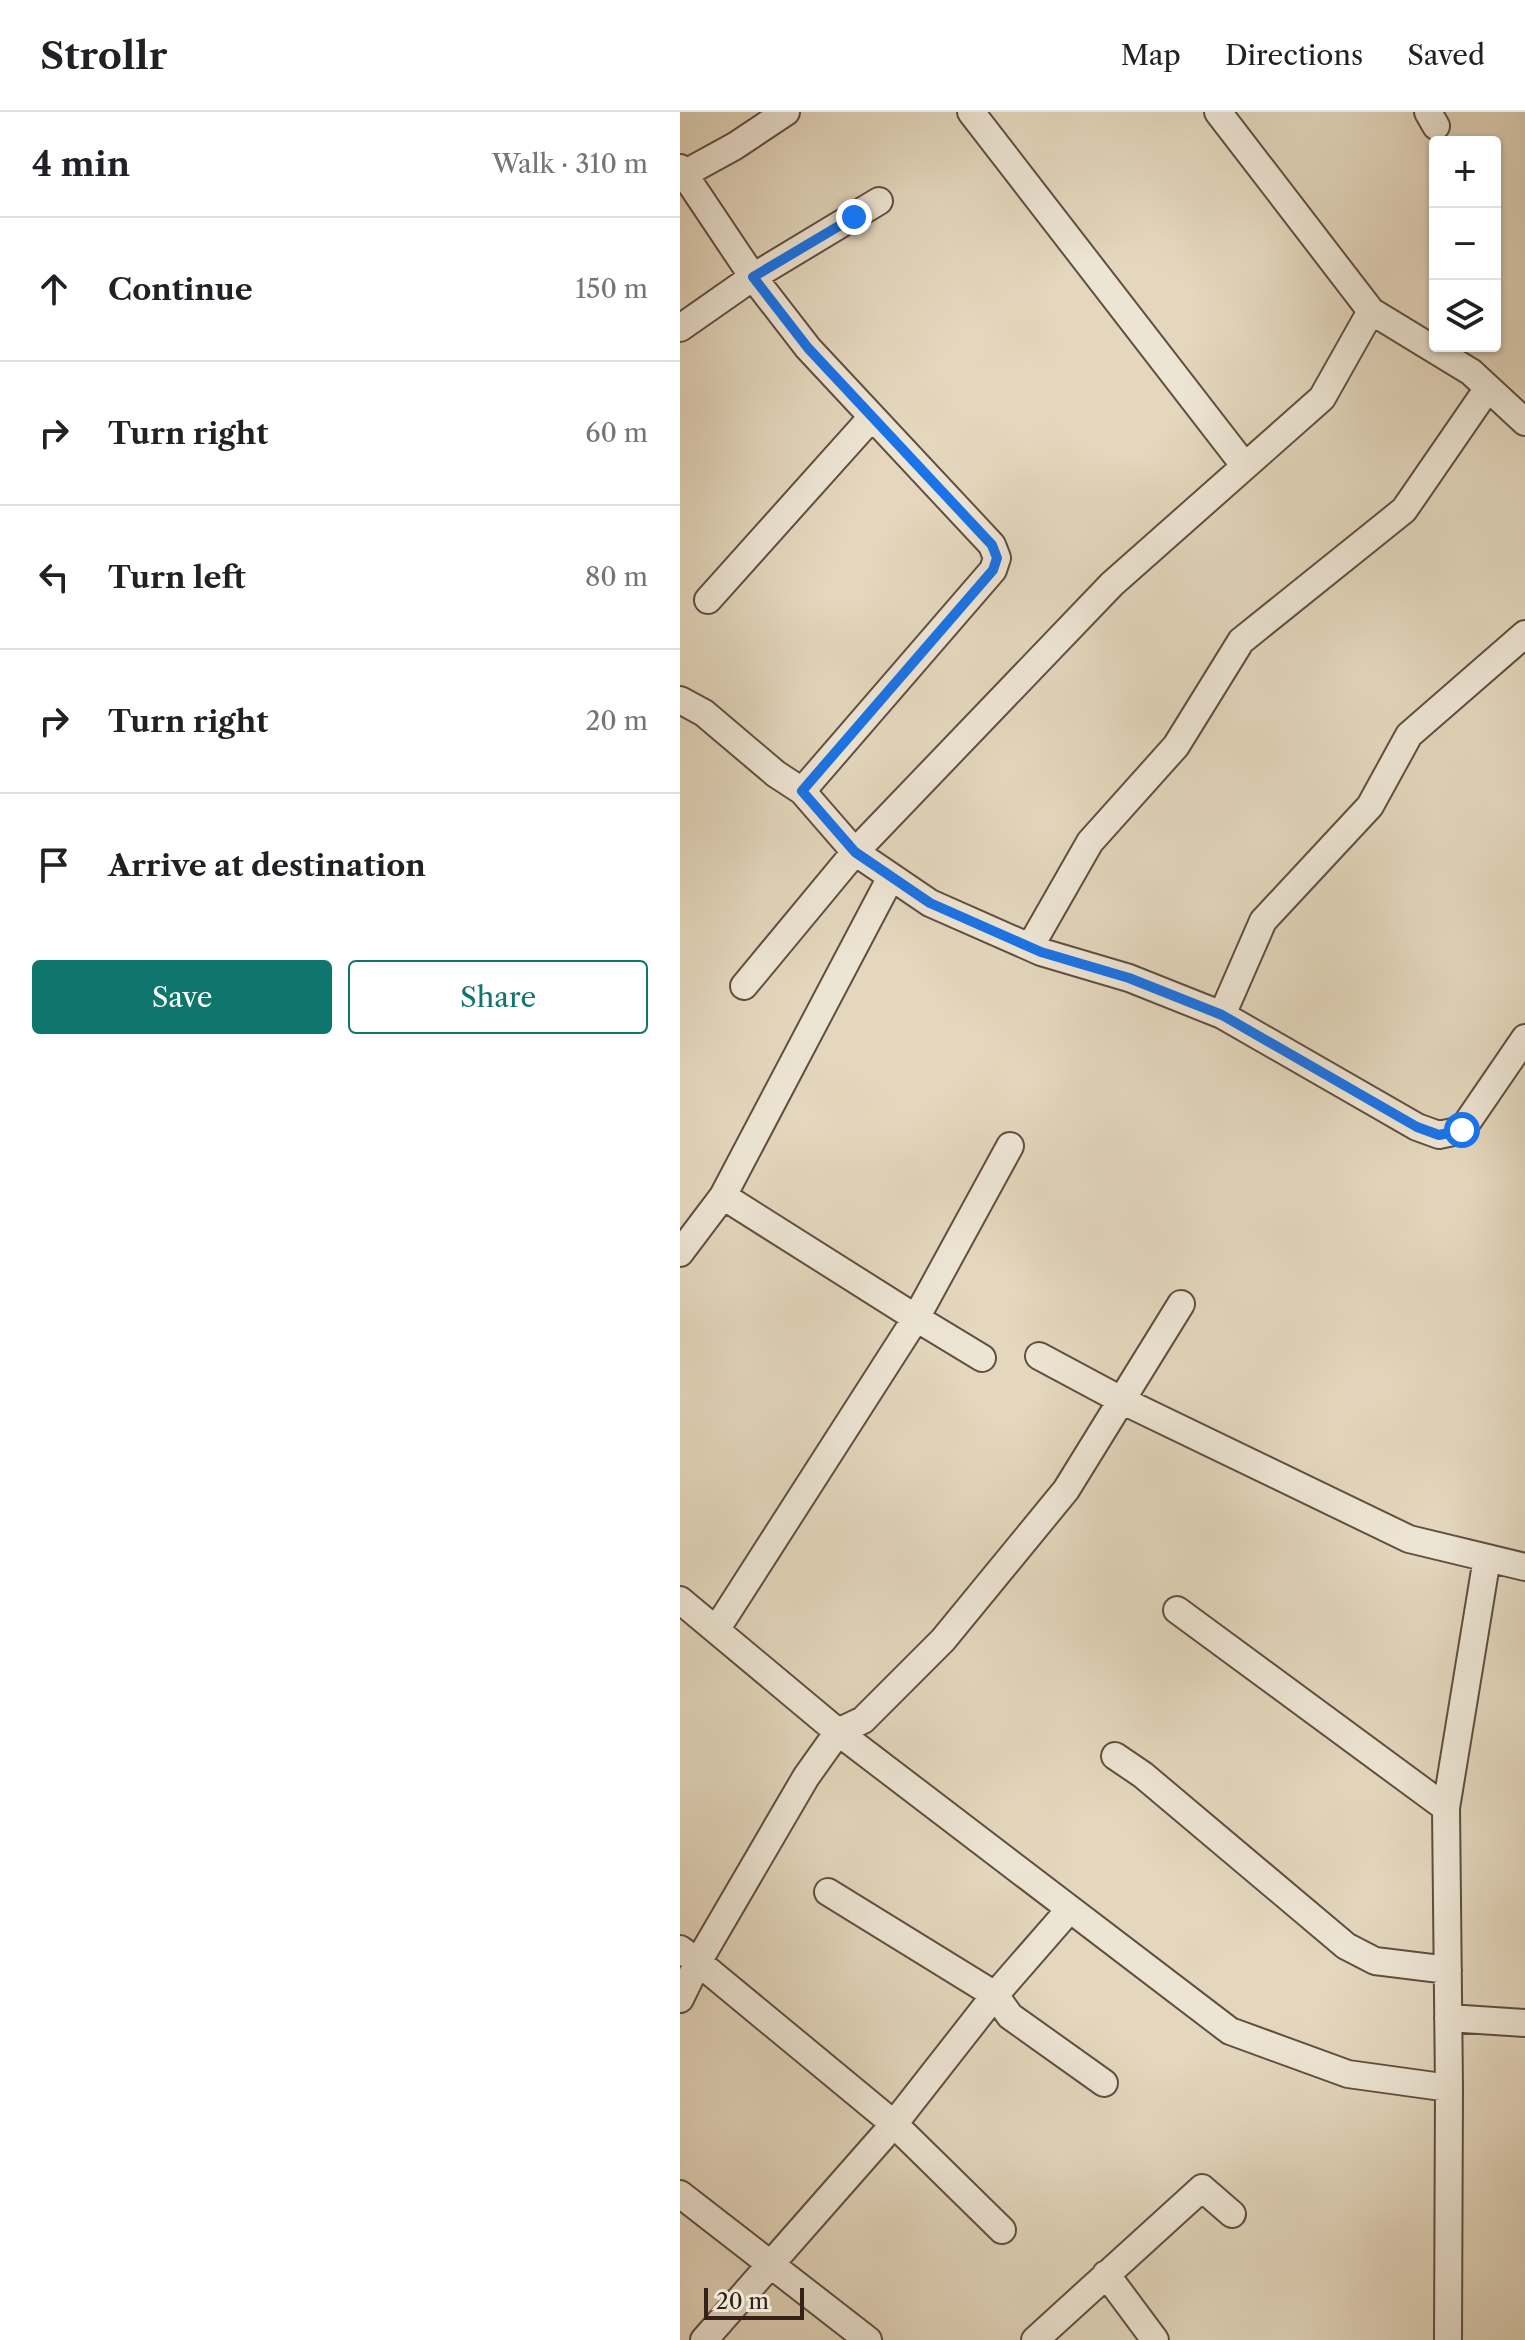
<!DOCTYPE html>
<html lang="en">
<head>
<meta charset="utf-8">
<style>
	body { margin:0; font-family:"Libre Caslon Text",serif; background:#f2f2f2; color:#202124 }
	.controls { position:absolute; right:24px; top:24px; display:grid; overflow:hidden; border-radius:8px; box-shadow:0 2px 6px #0004 }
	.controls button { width:72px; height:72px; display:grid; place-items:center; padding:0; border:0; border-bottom:2px solid #e0e0e0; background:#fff; color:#202124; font:40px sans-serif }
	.scale { position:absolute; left:24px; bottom:20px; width:100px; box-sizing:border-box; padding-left:8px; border:4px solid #342219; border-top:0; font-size:22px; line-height:28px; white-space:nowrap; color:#342219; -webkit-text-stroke:6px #ede5d4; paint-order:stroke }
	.stop { position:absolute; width:24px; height:24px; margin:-18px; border:6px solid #1a73e8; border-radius:50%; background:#fff }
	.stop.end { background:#1a73e8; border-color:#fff; box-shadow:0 2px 8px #0008 }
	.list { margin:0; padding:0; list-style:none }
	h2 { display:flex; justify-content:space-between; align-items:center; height:104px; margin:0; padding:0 32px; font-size:34px }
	h2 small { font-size:26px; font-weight:400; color:#757577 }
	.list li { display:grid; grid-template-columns:52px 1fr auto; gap:24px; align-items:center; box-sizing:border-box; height:144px; padding:0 32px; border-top:2px solid #e0e0e0 }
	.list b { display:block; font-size:30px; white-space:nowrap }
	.list em { font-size:26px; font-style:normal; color:#757577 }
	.actions { display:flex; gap:16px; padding:24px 32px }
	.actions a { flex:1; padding:18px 0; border:2px solid #0f766e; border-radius:8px; text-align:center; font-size:28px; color:#0f766e }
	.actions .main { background:#0f766e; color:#fff }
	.icon { flex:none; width:44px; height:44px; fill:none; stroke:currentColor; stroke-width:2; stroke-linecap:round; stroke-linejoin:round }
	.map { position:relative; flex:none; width:845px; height:2228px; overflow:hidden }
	header { display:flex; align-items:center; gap:48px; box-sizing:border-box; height:112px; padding:0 40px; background:#fff; border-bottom:2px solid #e0e0e0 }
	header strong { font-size:38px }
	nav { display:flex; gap:44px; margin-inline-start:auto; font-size:28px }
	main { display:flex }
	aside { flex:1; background:#fff }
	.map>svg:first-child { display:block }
</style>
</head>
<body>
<header>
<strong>Strollr</strong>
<nav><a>Map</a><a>Directions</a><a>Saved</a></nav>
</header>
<main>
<aside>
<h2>4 min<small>Walk · 310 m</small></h2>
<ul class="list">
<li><svg class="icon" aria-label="ahead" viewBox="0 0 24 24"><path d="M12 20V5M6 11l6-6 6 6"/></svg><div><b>Continue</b></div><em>150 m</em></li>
<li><svg class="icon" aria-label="right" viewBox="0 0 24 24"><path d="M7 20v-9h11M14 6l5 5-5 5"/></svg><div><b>Turn right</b></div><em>60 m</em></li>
<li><svg class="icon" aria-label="left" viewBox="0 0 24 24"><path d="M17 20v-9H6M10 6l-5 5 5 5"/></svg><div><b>Turn left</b></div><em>80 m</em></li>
<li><svg class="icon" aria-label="right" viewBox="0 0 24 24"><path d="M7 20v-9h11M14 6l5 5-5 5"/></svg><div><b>Turn right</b></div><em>20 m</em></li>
<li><svg class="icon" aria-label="arrive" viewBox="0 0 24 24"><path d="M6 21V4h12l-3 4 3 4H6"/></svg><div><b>Arrive at destination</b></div></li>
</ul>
<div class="actions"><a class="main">Save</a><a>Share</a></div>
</aside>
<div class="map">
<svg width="845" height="2228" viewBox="0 0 845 2228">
	<rect width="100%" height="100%" fill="#e4d7bd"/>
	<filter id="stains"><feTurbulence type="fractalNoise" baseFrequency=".0025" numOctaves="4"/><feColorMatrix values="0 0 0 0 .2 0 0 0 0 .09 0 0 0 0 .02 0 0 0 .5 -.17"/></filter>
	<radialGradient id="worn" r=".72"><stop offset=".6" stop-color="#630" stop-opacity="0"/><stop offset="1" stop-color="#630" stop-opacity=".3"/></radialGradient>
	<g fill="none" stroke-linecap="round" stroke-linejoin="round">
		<g stroke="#604f42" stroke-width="30">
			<path id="street" d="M291,0L564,353
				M748,0L756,14
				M0,56L73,165L128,236L312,433L317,446L313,458L122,679
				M4,62L55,34L106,0
				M691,199L791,260L845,310
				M0,216L73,165L199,89
				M28,488L192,305
				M0,588L24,601L96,662L122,679L175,740L250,791L361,840L449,866L542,903L737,1015L759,1023L782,1018L845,926
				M350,835L410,730L496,634L561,529L724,398L808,276
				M64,874L175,740L432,472L642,286L691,199L538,0
				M542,903L583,809L690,694L729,623L845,522
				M43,1084L211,765
				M0,1141L43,1084L236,1206L330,1034
				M501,1192L386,1378L263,1528L183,1608L158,1620L550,1919L668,1962L769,1976L766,1696L807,1446
				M359,1244L443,1289L729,1427L845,1455
				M497,1498L766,1696
				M36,1518L236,1206L302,1246
				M435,1644L463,1663L666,1834L695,1849L768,1858
				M148,1780L315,1883L330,1904L424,1971
				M0,1837L18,1850L126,1665L158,1620L0,1488
				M0,1887L18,1850L214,2012L315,1883L390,1797
				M768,1906L845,1911
				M0,2082L188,2228
				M426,2162L475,2228
				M24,2228L214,2012L322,2118
				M355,2228L522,2076L552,2102
				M768,2228L769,1976"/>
		</g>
		<use href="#street" stroke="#ede5d4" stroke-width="26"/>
	</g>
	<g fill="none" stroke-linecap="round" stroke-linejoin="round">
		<path stroke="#1a73e8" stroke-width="10" d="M174,105L73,165L128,236L312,433L317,446L313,458L122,679L175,740L250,791L361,840L449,866L542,903L737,1015L759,1023L782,1018"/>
	</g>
	<rect width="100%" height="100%" filter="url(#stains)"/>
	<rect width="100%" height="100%" fill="url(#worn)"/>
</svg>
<div class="controls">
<button>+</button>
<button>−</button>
<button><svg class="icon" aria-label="layers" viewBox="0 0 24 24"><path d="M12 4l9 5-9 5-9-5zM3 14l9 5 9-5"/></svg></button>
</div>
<div class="scale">20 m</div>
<div class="stop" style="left:782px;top:1018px"></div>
<div class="stop end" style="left:174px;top:105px"></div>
</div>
</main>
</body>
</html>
